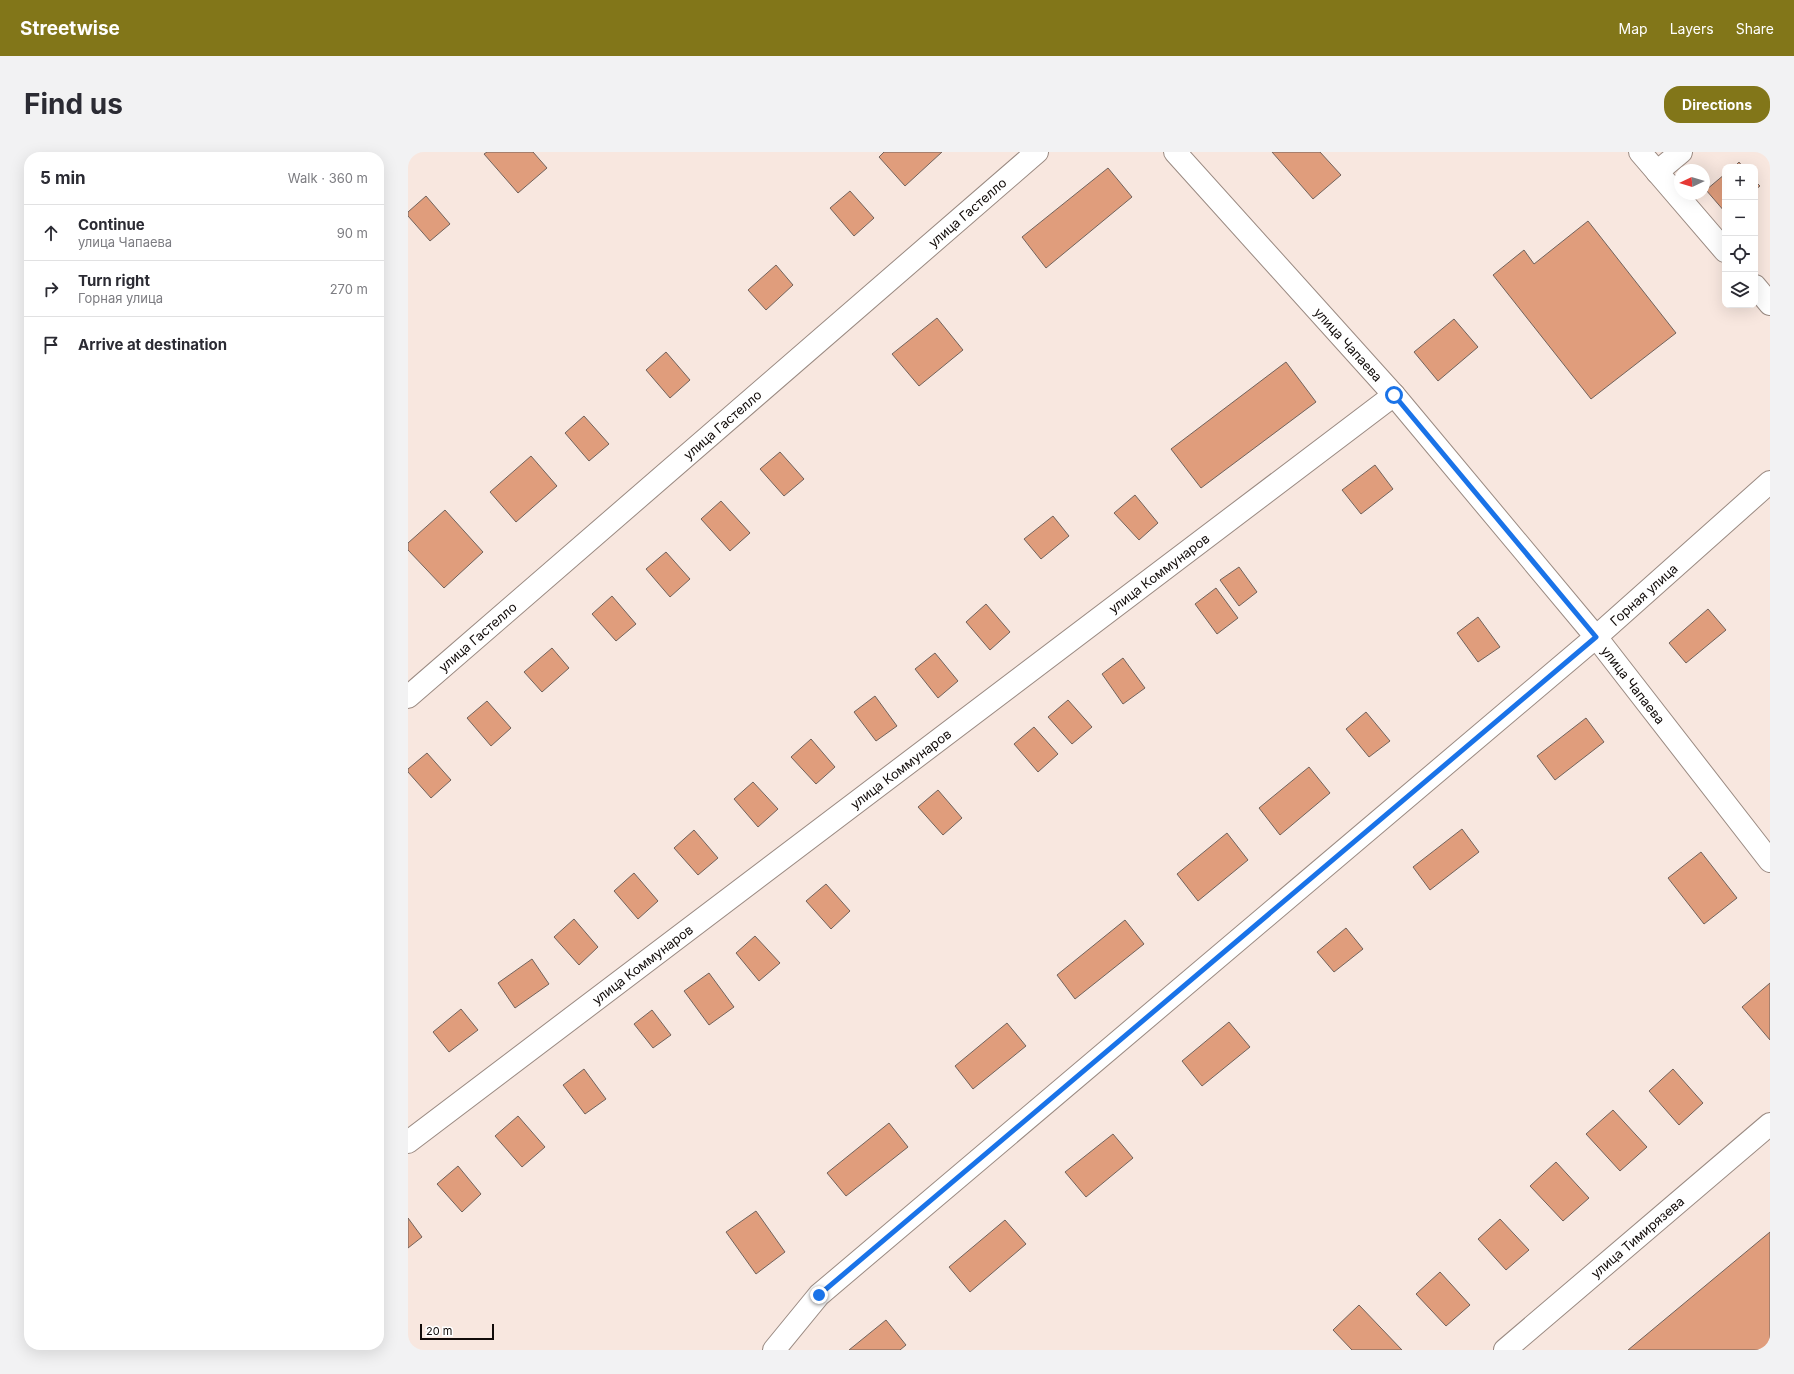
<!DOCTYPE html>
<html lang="en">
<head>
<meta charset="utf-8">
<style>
	body { margin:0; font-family:Inter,sans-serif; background:#f2f2f3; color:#2b2b33 }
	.controls { position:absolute; right:12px; top:12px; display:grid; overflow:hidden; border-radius:8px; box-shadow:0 4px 16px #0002 }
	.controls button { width:36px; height:36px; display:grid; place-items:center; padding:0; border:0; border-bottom:1px solid #e1e1e2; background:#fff; color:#2b2b33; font:20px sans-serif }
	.compass { position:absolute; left:1266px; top:12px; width:36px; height:36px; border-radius:50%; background:#fff; box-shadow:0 4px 16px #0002; rotate:266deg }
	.scale { position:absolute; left:12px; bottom:10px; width:74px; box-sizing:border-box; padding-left:4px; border:2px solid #110b09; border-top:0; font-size:11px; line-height:14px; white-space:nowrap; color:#110b09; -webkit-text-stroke:3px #fff; paint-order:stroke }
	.stop { position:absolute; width:12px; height:12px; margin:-9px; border:3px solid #1a73e8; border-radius:50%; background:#fff }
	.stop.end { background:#1a73e8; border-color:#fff; box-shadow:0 1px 4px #0008 }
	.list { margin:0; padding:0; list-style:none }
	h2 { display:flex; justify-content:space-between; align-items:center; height:52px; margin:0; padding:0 16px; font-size:17px }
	h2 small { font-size:13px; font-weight:400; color:#7c7c81 }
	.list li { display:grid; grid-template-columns:26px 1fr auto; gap:12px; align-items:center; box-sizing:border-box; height:56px; padding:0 16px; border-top:1px solid #e1e1e2 }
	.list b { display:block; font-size:15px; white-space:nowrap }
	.list p { margin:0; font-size:13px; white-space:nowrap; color:#7c7c81 }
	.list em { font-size:13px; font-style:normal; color:#7c7c81 }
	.icon { flex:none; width:22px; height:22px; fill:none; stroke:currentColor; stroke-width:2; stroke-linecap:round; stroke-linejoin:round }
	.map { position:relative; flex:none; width:1362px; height:1198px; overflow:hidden; border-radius:16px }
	header { display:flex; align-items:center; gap:24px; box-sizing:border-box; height:56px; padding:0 20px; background:#827619; color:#fff }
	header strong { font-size:19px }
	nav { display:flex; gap:22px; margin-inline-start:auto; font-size:14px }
	.intro { display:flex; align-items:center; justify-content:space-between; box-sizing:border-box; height:96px; padding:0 24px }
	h1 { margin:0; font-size:28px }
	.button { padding:10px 18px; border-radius:16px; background:#827619; color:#fff; font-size:14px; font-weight:700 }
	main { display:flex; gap:24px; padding:0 24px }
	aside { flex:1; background:#fff; border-radius:16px; box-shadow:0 4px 16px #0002 }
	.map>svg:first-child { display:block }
</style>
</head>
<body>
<header>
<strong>Streetwise</strong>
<nav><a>Map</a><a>Layers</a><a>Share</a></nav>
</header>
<div class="intro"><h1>Find us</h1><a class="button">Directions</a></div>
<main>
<aside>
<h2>5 min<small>Walk · 360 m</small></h2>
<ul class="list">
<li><svg class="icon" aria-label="ahead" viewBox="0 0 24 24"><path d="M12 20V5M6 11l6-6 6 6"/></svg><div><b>Continue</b><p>улица Чапаева</p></div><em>90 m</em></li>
<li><svg class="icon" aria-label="right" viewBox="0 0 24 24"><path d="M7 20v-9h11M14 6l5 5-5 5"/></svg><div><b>Turn right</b><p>Горная улица</p></div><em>270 m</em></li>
<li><svg class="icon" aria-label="arrive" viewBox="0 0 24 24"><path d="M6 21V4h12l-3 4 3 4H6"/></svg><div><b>Arrive at destination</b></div></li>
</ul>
</aside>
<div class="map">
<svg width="1362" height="1198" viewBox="0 0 1362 1198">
	<rect width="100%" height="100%" fill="#f8e7df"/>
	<path fill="#e09d7c" stroke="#72635c" d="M79,0H125L139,16L110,41L76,2Z
		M476,0H534L497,34L471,5Z
		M864,0H912L933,23L905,47Z
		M1331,10L1335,15H1326Z
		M700,16L724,45L638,116L614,85Z
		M1317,22V60L1298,38Z
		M1347,29L1352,34L1347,38Z
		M442,39L466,66L446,84L422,56Z
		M18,44L42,72L22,89L0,64V60Z
		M1180,69L1268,181L1183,247L1085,123L1116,98L1126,112Z
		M368,113L385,133L358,158L340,138Z
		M529,166L555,198L511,234L484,202Z
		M1046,167L1070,195L1030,229L1006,200Z
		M258,200L282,228L262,246L238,218Z
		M878,210L908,250L793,336L763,297Z
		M176,264L201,292L181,309L157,281Z
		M372,300L396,327L376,344L352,317Z
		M123,304L149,334L108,370L82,340Z
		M967,313L985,337L953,362L934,338Z
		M727,343L750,371L731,388L706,361Z
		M313,349L342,381L322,399L293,367Z
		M37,358L75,400L36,436L0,398V391Z
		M645,364L661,384L633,407L616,387Z
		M258,400L282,427L262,445L238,417Z
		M831,415L849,440L831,454L812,428Z
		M808,436L830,466L809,482L787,452Z
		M204,444L228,472L208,489L184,462Z
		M578,452L602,480L582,498L558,470Z
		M1300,457L1318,478L1278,511L1261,491Z
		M1070,465L1092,495L1070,510L1049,481Z
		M144,496L161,516L134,540L116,520Z
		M527,501L550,529L530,546L507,517Z
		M715,506L737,536L715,552L694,522Z
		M467,544L489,574L468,589L446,560Z
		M660,548L684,575L664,592L640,565Z
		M79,549L103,576L83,594L59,566Z
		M958,560L982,589L961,605L938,577Z
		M1178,566L1196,590L1147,628L1129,604Z
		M626,575L650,602L630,620L606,592Z
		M403,587L427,615L408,632L383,605Z
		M19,601L43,628L23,646L0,620V617Z
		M901,615L922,641L872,683L851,656Z
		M345,630L370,657L350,675L326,647Z
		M530,638L554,666L535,683L510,655Z
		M1054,677L1071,700L1022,738L1005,715Z
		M286,678L310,706L290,723L266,696Z
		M819,681L840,708L790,749L769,722Z
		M1293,700L1329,746L1296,772L1260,726Z
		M226,721L250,749L230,767L206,739Z
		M418,732L442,759L423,777L398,749Z
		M166,767L190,795L171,813L146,785Z
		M717,768L736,792L667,847L649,823Z
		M938,776L955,797L926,820L909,800Z
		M347,784L372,811L351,829L328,801Z
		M124,807L141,832L107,856L90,831Z
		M301,821L326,855L301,873L276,839Z
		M1362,831V888L1334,855Z
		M53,857L70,878L41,900L25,880Z
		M244,858L263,883L245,896L226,872Z
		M821,870L842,895L794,934L774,909Z
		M599,871L618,894L565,937L547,914Z
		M176,917L198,947L177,962L155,933Z
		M1265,917L1295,951L1271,973L1241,939Z
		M1205,958L1239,995L1212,1019L1178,982Z
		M110,964L137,995L114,1015L87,984Z
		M481,971L500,995L438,1044L419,1021Z
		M705,982L725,1006L678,1045L657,1020Z
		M1148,1010L1181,1046L1155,1069L1122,1034Z
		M50,1014L73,1042L54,1060L29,1032Z
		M348,1059L377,1100L348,1122L318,1080Z
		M0,1066L14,1085L0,1096Z
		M1092,1067L1121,1098L1098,1118L1070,1087Z
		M597,1068L618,1092L562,1140L541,1115Z
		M1362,1080V1198H1220Z
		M1032,1120L1062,1153L1038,1174L1008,1142Z
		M951,1153L994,1198H944L925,1178Z
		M478,1168L498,1193L492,1198H441Z"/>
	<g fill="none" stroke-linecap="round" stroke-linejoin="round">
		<g stroke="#9a8a82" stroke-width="24">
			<g id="minor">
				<path id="s1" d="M767,0L986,243L1188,485L1362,709"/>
				<path d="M1232,0L1317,99"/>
				<path d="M1249,20L1273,0"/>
				<path d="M1347,134L1362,152"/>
				<path id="s2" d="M0,545L629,0"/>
				<path id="s3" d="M0,990L986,243"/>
				<path id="s4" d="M366,1198L411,1143L1188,485L1362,330"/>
				<path id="s5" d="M1097,1198L1362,972"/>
			</g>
		</g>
		<use href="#minor" stroke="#fff" stroke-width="22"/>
	</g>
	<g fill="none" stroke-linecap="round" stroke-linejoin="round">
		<path stroke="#1a73e8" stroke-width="5" d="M411,1143L1188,485L986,243"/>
	</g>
	<g text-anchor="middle" stroke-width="4" stroke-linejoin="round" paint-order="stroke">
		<g font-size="13" fill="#110b09" stroke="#fff">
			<text dy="5" stroke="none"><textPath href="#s2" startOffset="740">улица Гастелло</textPath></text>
			<text dy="5" stroke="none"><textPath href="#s1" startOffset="259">улица Чапаева</textPath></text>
			<text dy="5" stroke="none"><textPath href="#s2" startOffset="416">улица Гастелло</textPath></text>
			<text dy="5" stroke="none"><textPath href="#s3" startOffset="942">улица Коммунаров</textPath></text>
			<text dy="5" stroke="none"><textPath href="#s4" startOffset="1153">Горная улица</textPath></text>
			<text dy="5" stroke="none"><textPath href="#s2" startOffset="92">улица Гастелло</textPath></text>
			<text dy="5" stroke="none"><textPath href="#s1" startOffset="703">улица Чапаева</textPath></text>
			<text dy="5" stroke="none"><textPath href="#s3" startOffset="618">улица Коммунаров</textPath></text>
			<text dy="5" stroke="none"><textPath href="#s3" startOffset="294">улица Коммунаров</textPath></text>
			<text dy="5" stroke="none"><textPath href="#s5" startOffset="174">улица Тимирязева</textPath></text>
		</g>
	</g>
</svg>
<div class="controls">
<button>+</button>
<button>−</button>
<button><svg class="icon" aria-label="locate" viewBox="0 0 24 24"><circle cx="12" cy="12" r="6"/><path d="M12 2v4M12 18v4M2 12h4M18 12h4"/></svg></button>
<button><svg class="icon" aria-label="layers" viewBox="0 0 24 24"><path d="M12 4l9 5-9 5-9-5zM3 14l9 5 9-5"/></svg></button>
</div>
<svg class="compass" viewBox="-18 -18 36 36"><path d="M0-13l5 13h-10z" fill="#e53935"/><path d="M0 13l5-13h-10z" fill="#7c7c81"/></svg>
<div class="scale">20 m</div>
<div class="stop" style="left:986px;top:243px"></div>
<div class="stop end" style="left:411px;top:1143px"></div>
</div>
</main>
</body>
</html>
